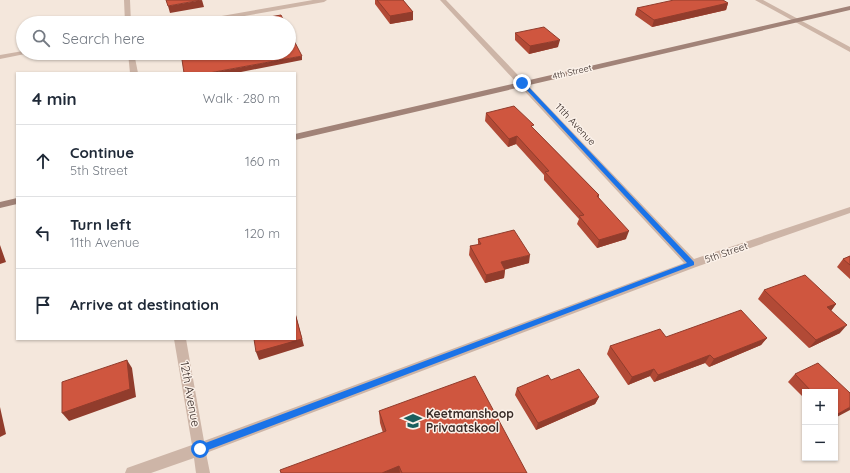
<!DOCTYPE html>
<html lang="en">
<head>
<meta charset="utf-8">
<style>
	body { margin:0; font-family:Quicksand,sans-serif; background:#f6f6f7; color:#1f2937 }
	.controls { position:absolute; right:12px; bottom:12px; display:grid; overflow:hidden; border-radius:0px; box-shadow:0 1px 3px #0004 }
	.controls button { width:36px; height:36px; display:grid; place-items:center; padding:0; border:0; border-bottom:1px solid #e0e1e3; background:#fff; color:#1f2937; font:20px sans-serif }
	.stop { position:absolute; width:12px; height:12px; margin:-9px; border:3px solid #1a73e8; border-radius:50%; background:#fff }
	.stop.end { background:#1a73e8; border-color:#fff; box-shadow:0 1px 4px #0008 }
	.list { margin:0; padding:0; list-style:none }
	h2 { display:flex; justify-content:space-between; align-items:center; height:52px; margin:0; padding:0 16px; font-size:17px }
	h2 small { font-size:13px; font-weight:400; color:#747a83 }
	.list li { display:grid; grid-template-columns:26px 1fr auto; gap:12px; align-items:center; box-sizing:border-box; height:72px; padding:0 16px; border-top:1px solid #e0e1e3 }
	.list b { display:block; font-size:15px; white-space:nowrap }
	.list p { margin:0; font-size:13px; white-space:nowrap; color:#747a83 }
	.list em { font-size:13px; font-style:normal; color:#747a83 }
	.icon { flex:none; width:22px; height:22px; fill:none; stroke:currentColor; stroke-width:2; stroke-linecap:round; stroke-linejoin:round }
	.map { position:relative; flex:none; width:850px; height:473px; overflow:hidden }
	.search { position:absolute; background:#fff; box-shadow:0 1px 3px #0004; left:16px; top:16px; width:280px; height:44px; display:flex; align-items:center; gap:10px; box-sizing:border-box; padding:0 14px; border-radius:22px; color:#747a83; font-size:15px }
	.panel { position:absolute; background:#fff; box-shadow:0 1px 3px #0004; left:16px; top:72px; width:280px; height:268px; border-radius:0px }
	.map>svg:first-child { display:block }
</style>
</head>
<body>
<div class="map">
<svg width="850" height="473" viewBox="0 0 850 473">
	<rect width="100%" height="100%" fill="#f4e7dc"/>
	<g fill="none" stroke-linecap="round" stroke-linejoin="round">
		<path fill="#cdb5a7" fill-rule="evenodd" d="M124,0H130L131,23H125Z
			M313,0H327L324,2L204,23H190L193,21Z
			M440,0H446L694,259L850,207V213L696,267L206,453L210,473H196L194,458L151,473H125L127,468L192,445L174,339H186L204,441L684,263Z
			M755,0H763L850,47V52Z
			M23,51V53H26L25,54L0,59V55Z
			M128,53H134L138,73H130Z"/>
		<path fill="#a18378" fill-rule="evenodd" d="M850,6V10L295,140V134Z
			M17,198V204L0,208V202Z"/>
	</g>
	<path fill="#b24a36" d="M375,0H403L413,12V20L390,24L375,4Z
		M728,3L726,10L652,27L635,15L637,8Z
		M515,33L558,47L529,54L515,40Z
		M486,113L533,128L599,195V198L626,239L597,248L577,224L579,219L544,180V175L516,144L508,147L485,121Z
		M478,239L529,263L505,269L504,278L485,283L469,255L470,246L478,245Z
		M850,256V279L837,267L843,259Z
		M764,290L836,304L831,311L840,333L809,348L758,299Z
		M666,337L767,338L761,345L709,367L705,363L654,382L650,376L628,385L607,354L610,346Z
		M795,374L850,393L835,418V392H805V399L788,382Z
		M551,380L599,397L595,404L536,430L515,395L517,388Z
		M379,411L527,473H281L383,433L380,423Z"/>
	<path fill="#913c2c" d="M202,0L204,7L170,13L168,6Z
		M728,3L726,10L652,27L654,20Z
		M413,12V20L390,24V16Z
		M560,40L558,47L529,54L530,46Z
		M302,56V60L236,73H209Z
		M517,136L516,144L508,147L509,139Z
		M629,231L626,239L597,248L599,240Z
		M0,245L6,262L0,264Z
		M530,255L529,263L500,271L501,262Z
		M505,270L504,278L485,283L486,275Z
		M836,304L830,312L827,307Z
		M295,312L304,346L259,360L256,352Z
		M847,325L840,333L809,348L816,340Z
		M767,338L761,345L709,367L714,359Z
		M710,355L705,363L654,382L658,375Z
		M127,360L132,368L136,397L69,421L62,413Z
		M654,369L650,376L628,385L632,377Z
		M599,397L595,404L536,430L538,423Z
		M0,407L6,434L0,437Z
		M850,407V410L835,418V415Z
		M399,466L400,473H382Z"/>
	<path fill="#cf563f" stroke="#913c2c" d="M166,0H201L168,6Z
		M377,0H403L413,12L390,16Z
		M674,0H723L728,3L654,20L637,8Z
		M281,15L285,23H235Z
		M544,27L560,40L530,46L515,33Z
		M289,31L302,56L209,73H184L181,53H289Z
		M514,106L534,125L531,126L599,195L597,196L629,231L599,240L579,216L584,215L545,172L549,171L517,136L509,139L486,113Z
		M514,230L530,255L501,262L505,270L486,275L470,246L481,244L478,239Z
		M850,256V265L843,259Z
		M805,275L836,304L827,307L847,325L816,340L764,290Z
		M741,310L767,338L714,359L710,355L658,375L654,369L632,377L610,346L660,329L666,337Z
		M295,313L302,339L256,352L254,339H295Z
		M127,360L130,389L62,413V382Z
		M818,363L850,393V407L836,415L835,414V392H812L795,374Z
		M579,369L599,397L538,423L517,388L548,375L551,380Z
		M475,376L527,473H402L399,466L382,473H281L280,470L386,431L379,411Z"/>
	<path fill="#1a73e8" d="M521,82H524L694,262V265L200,453L197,452L196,449L197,446L200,445L687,263L521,84Z"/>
	<defs>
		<g id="school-bare" transform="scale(1.38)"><path d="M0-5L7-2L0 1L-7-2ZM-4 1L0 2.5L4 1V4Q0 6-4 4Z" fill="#1a5e5d" stroke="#fbf1e9" stroke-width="2.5" paint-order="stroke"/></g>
	</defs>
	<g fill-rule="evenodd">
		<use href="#school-bare" x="413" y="421"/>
	</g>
	<g text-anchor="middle" stroke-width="3" stroke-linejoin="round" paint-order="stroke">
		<g font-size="9" fill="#392c28" stroke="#fbf1e9">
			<text transform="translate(572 72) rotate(-13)" y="3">4th Street</text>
		</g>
		<g font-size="10" fill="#392c28" stroke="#fbf1e9">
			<text transform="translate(576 124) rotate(47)" y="4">11th Avenue</text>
			<text transform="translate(726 252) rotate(-19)" y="4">5th Street</text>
		</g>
		<g font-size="12" fill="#392c28" stroke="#fbf1e9">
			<text transform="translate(190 394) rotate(80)" y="4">12th Avenue</text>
		</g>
		<g font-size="12" font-weight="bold" fill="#392c28" stroke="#fbf1e9" text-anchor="start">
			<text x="426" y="418">Keetmanshoop<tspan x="426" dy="14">Privaatskool</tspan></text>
		</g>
	</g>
</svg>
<div class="controls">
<button>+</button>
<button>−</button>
</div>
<div class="stop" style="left:200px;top:449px"></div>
<div class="stop end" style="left:522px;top:83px"></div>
<div class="search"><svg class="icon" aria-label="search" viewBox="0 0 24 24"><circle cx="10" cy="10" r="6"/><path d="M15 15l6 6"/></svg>Search here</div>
<section class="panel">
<h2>4 min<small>Walk · 280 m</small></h2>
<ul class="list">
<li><svg class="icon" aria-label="ahead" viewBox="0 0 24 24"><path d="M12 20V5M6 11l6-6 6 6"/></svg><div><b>Continue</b><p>5th Street</p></div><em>160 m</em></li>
<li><svg class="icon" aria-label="left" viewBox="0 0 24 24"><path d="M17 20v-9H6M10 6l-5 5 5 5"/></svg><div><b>Turn left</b><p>11th Avenue</p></div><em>120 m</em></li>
<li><svg class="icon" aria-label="arrive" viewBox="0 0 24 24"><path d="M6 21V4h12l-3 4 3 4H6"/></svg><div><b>Arrive at destination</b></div></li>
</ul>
</section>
</div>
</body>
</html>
